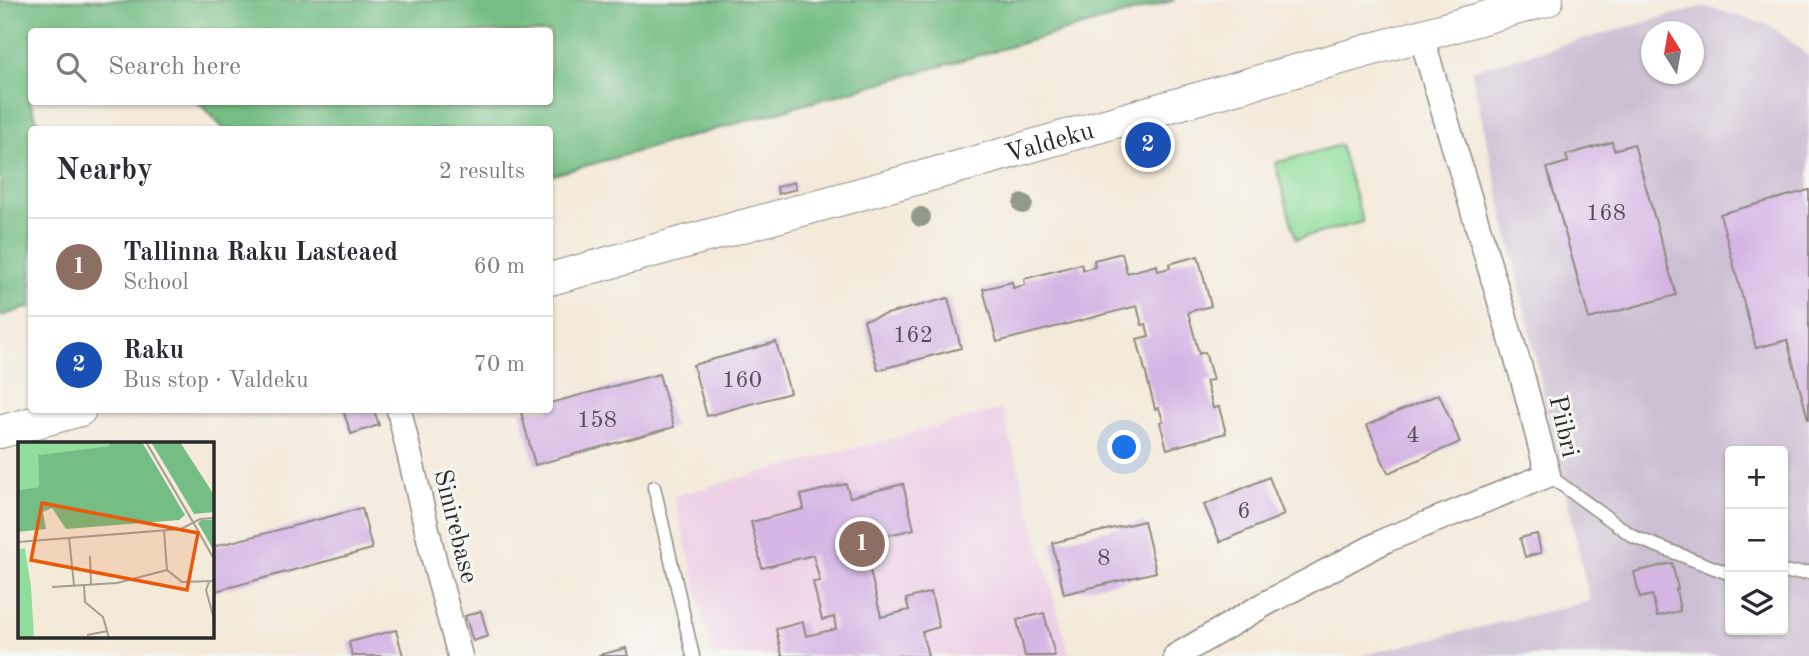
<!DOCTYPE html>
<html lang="en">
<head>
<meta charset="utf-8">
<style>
	body { margin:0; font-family:"Old Standard TT",serif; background:#f7f7f7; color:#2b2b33 }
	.controls { position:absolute; right:21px; bottom:21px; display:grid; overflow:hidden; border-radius:7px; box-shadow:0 2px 5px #0004 }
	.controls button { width:63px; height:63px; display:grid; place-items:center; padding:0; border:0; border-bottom:2px solid #e1e1e2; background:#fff; color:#2b2b33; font:35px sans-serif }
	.compass { position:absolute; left:1641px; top:21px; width:63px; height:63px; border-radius:50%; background:#fff; box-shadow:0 2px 5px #0004; rotate:349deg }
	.you { position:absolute; left:1125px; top:448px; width:24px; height:24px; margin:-18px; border:5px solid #fff; border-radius:50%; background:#1a73e8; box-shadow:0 0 0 10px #1a73e833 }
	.badge { display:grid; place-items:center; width:46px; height:46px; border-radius:50%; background:#1f6fb2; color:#fff; font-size:23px; font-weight:700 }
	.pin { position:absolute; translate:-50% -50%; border:4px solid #fff; box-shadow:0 2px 7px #0006 }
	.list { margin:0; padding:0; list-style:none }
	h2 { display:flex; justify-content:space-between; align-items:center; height:91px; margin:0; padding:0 28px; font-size:30px }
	h2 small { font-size:23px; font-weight:400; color:#7c7c81 }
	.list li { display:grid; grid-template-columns:46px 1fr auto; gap:21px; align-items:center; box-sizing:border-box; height:98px; padding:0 28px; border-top:2px solid #e1e1e2 }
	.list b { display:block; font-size:26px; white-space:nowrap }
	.list p { margin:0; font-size:23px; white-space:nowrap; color:#7c7c81 }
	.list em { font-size:23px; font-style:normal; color:#7c7c81 }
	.icon { flex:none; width:38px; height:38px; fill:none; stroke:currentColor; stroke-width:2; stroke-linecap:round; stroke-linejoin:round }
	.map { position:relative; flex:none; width:1809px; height:656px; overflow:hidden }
	.search { position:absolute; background:#fff; box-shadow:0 2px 5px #0004; left:28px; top:28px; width:525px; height:77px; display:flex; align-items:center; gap:18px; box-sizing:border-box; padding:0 24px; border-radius:7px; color:#7c7c81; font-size:26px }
	.panel { position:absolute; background:#fff; box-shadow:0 2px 5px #0004; left:28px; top:126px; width:525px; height:287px; border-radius:7px }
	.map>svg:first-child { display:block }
</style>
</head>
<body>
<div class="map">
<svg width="1809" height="656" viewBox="0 0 1809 656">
	<rect width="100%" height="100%" fill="#f6f6f2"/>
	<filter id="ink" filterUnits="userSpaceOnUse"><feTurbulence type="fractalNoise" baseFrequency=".0143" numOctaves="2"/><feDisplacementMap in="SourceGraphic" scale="14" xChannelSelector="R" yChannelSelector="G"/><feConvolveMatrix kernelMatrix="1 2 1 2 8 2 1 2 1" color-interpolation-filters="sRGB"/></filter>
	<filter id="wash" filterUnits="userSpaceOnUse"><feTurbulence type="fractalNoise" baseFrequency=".00686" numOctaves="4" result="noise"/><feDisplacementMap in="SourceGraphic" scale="28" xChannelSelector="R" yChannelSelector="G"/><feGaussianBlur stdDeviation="1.57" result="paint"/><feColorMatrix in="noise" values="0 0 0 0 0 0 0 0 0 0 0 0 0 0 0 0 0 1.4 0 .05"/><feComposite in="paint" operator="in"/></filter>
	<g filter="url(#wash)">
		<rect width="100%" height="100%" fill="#f4eada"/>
		<path fill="#eed0e7" d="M1002,409L1070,656H713L674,496Z"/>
		<path fill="#ccbed3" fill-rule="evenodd" d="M1704,6L1772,26L1809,57V656H1360L1590,601L1471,70ZM1652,32H1694V74H1652ZM1730,451H1783V630H1730Z"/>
		<path fill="#90de9c" stroke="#5e8464" stroke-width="2" d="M1340,145L1363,222L1296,239L1275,163Z"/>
		<path fill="#74bd84" stroke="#507458" stroke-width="2" d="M0,0H1175L550,176V130L224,129L198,102H550V32H32V96L28,98L41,129L32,130L31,307L0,316Z"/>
		<g id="blocks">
			<path fill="#d6b5e5" d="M1612,142L1614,150L1634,144L1676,295L1589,319L1547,168L1568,162L1566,155Z
				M794,182L796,189L778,194L777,187Z
				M1809,190V419H1808L1787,340L1756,348L1720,214Z
				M1122,253L1127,273L1157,265L1158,271L1170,268L1169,264L1198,256L1211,306L1188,312L1199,354L1205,352L1213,380L1206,381L1213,408L1219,407L1226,433L1167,449L1160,422L1163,421L1159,408L1155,409L1137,339L1149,336L1146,324L1142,325L1137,306L997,342L983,289L1012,282L1013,288L1025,285L1024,279L1081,264L1083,270L1095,267L1094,260Z
				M948,298L961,348L878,370L864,320Z
				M776,342L790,393L707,416L693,365Z
				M659,374L674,427L535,465L521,412L528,410H550V403Z
				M1439,394L1460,442L1388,473L1367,425Z
				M343,410H374L379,425L351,434Z
				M1269,477L1284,515L1220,542L1204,505Z
				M846,484L850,497L903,484L914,529L863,541L881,617L909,610L906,599L931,592L939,627L922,632L928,656H782L776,629L803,622L806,636L836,629L834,617L822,620L813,582L820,581L813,555L762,568L751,522L804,509L801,495Z
				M362,508L372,549L212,592V547Z
				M1144,521L1156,572L1064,594L1052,543Z
				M1537,534L1541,553L1525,557L1520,538Z
				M1672,563L1678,589H1676L1680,611L1657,616L1652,595L1640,598L1634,572Z
				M481,611L488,636L473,641L465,616Z
				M1044,613L1055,656H1025L1017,620Z
				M396,630L403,656H352L349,642Z
				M626,648L628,656H599V655Z"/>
		</g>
	</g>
	<g filter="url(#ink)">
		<use href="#blocks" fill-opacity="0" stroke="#908a82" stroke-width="2"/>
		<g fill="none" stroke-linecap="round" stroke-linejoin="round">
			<g stroke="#908a82" stroke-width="15">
				<path id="service" d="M1548,475L1634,537L1730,574
					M654,487L693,656
					M1783,573L1809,572"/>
			</g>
			<g stroke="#908a82" stroke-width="27">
				<path id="minor" d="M399,410L437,572L460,656
					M1176,656L1265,604L1386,540L1548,475L1523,379L1421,35"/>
			</g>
			<g stroke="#908a82" stroke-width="34">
				<g id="tertiary">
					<path id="s1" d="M550,279L973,163L1143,114L1547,0"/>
					<path d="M0,432L80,410"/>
				</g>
			</g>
			<use href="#service" stroke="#fff" stroke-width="12"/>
			<use href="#minor" stroke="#fff" stroke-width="24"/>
			<use href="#tertiary" stroke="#fff" stroke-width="32"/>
		</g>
		<g fill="#939a89">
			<circle cx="1023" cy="204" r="10"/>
			<circle cx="921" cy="217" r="10"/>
		</g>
	</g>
	<g text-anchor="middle" stroke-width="6" stroke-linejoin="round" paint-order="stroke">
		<g font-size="23" fill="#564e5a">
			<text x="1606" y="220">168</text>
			<text x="913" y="342">162</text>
			<text x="742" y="387">160</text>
			<text x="597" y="427">158</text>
			<text x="1413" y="442">4</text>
			<text x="1244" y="518">6</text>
			<text x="1104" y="565">8</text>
		</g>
		<g font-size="26" fill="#2b2b2b" stroke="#f6f6f2">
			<text dy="9" stroke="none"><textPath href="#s1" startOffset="518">Valdeku</textPath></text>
			<text transform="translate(1565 426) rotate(77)" y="9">Piibri</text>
			<text transform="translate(457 526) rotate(76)" y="9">Sinirebase</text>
		</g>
	</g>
	<g transform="translate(18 442)">
		<rect width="196" height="196" fill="#f4eada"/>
		<path d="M0,0H91V4L20,13L21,45L0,48ZM7,106L13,145L16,196H0V107Z" fill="#90de9c"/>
		<path d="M91,0H124L167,73L161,78L48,87L34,66L25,70L28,87L0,90V48L21,45L20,13L91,4ZM133,0H162L196,53V70L176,72ZM183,78H196V109L180,81Z" fill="#74bd84"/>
		<path fill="none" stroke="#a49e94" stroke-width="2" d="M128,0L175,80M175,80L196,117M146,88L149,128M51,95L56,143M0,100L163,87L182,77L196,76M72,114L73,143M149,128L164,140L196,139M191,140L188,148L196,177M66,143L67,160L85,175L91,196M34,145L99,141L149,128M69,193L90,189"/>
		<path fill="#e8590c" fill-opacity="0.15" stroke="#e8590c" stroke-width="3.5" d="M24,61L180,91L169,148L13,118Z"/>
		<rect width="196" height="196" fill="none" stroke="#2b2b2b" stroke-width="3.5"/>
	</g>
</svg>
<div class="controls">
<button>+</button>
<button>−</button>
<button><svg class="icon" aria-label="layers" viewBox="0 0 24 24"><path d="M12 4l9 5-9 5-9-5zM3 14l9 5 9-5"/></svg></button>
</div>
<svg class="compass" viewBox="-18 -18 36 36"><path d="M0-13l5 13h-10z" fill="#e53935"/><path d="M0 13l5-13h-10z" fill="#7c7c81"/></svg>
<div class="you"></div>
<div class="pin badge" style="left:862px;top:544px;background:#8d6e63">1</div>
<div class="pin badge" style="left:1148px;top:145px;background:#1a4fb4">2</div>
<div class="search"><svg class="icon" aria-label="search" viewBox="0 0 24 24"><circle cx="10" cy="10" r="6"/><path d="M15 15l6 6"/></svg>Search here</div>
<section class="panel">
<h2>Nearby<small>2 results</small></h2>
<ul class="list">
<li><span class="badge" style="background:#8d6e63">1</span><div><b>Tallinna Raku Lasteaed</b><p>School</p></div><em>60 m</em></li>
<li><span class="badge" style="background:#1a4fb4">2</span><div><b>Raku</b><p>Bus stop · Valdeku</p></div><em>70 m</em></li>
</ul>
</section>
</div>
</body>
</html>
